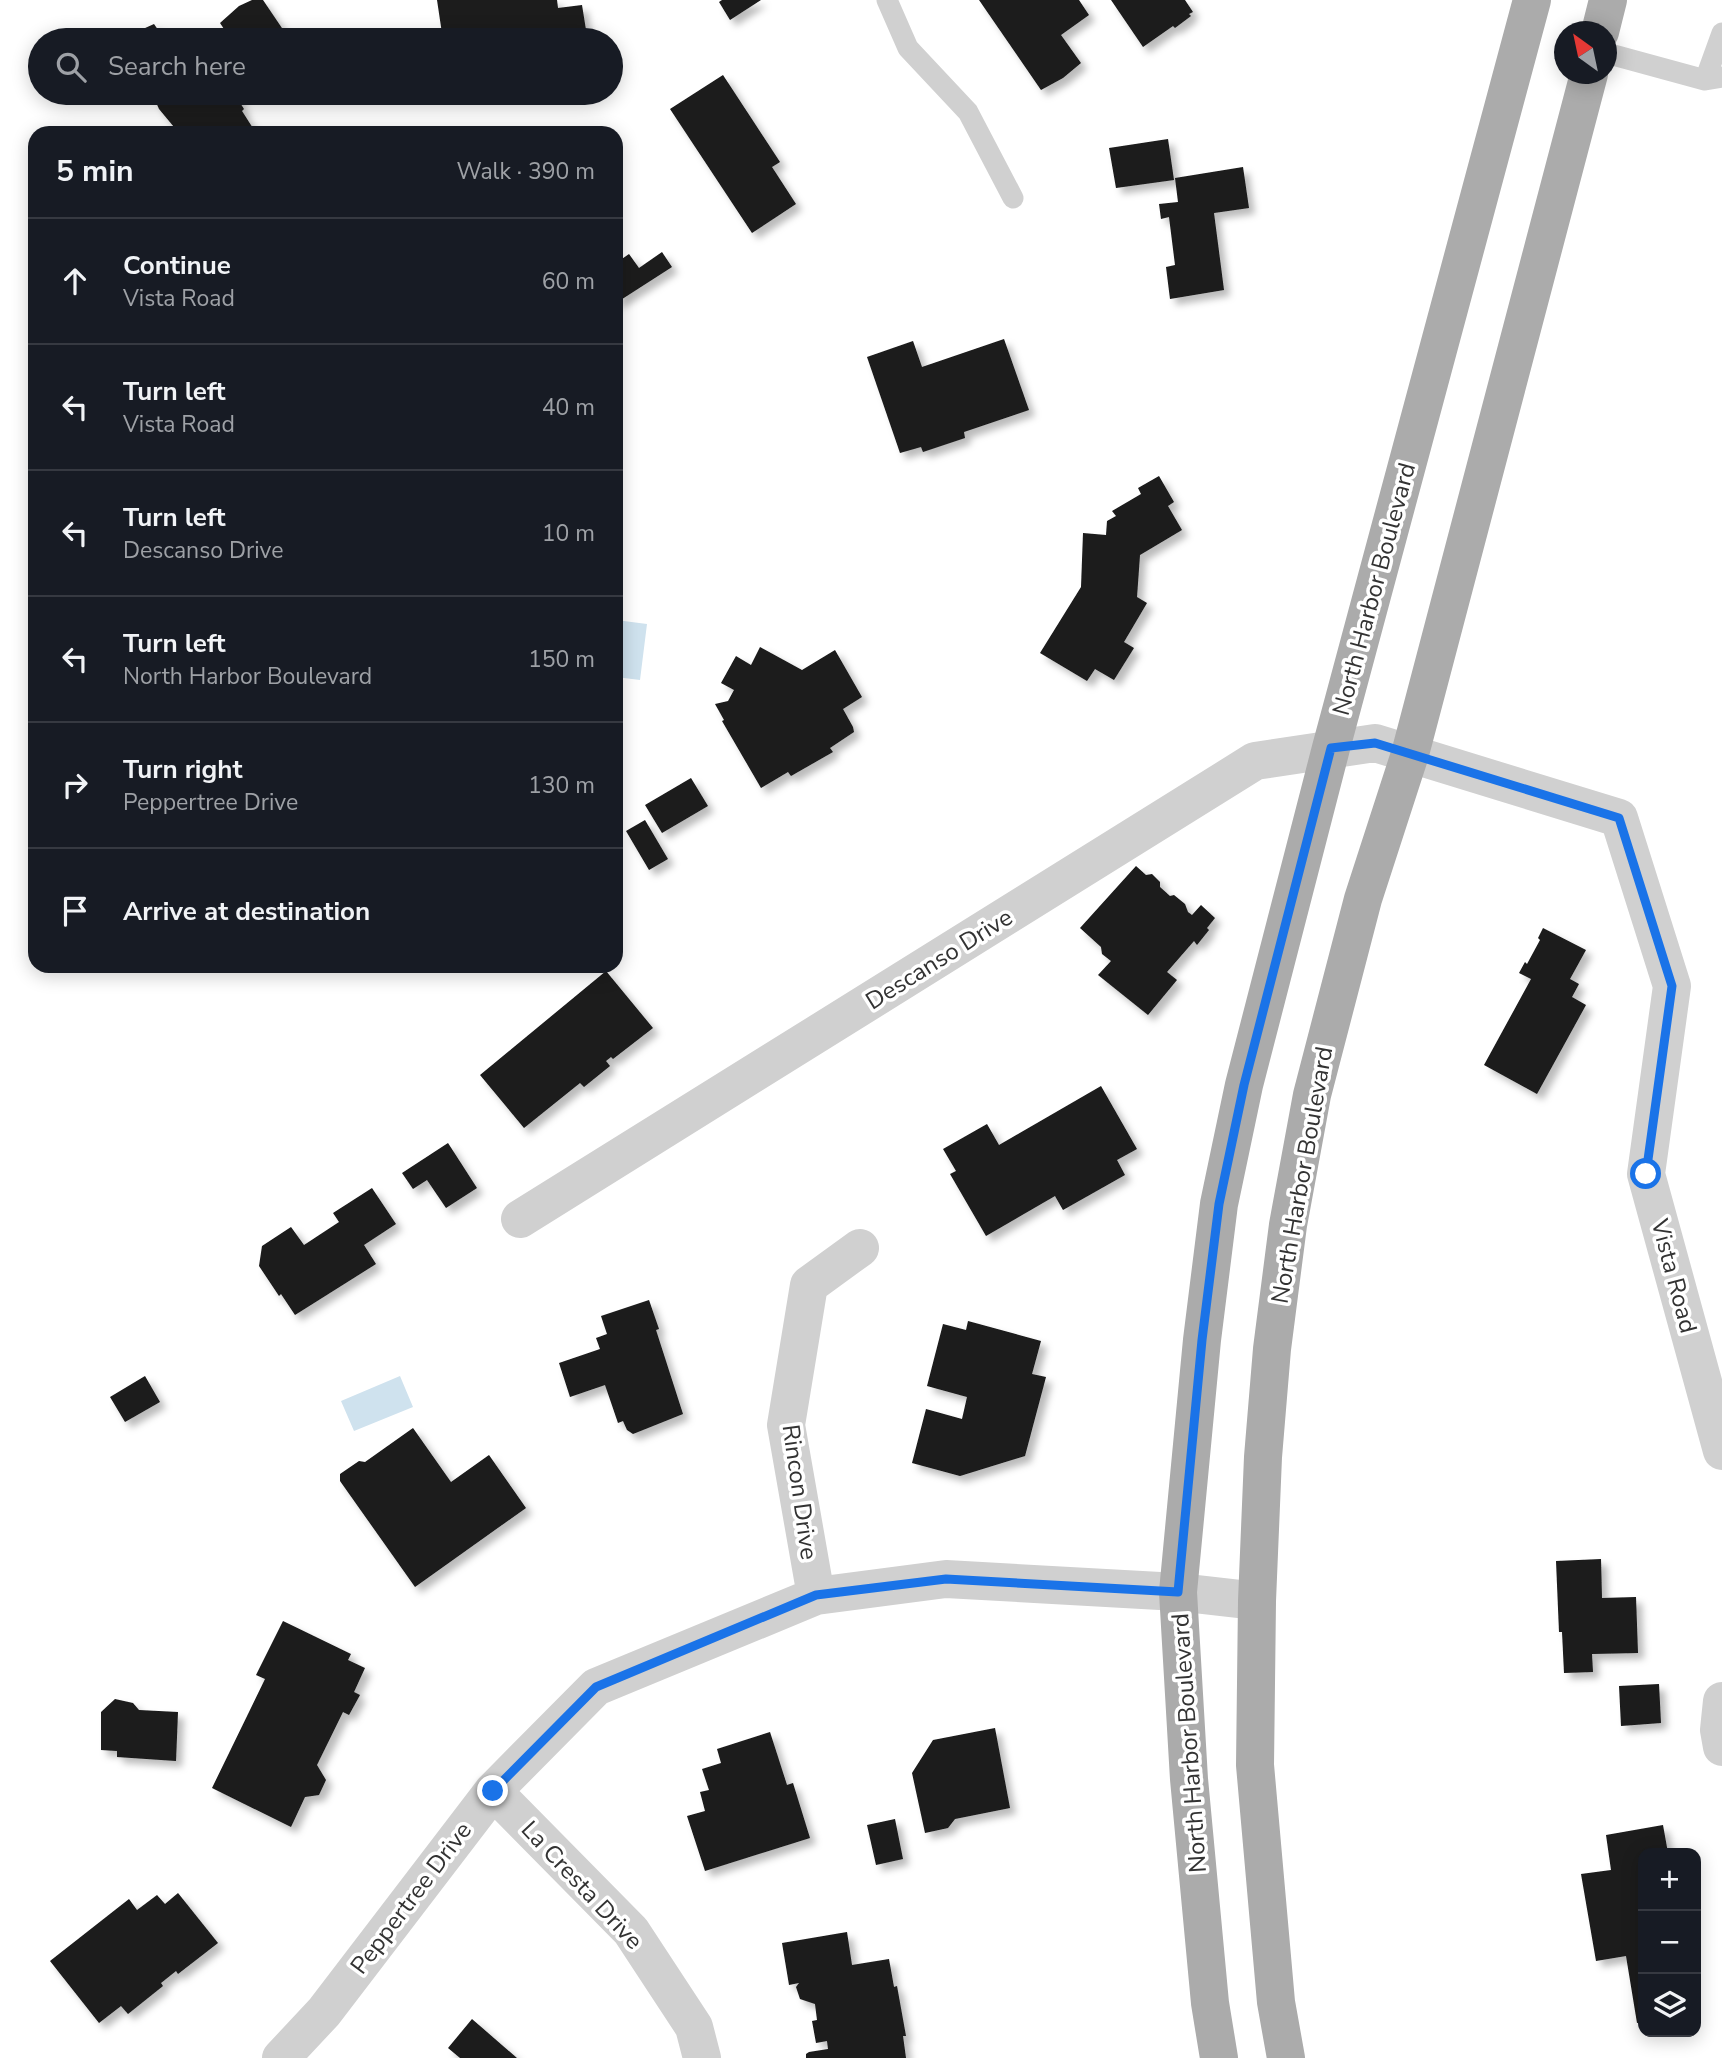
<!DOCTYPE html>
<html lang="en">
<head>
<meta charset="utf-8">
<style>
	body { margin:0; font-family:"Nunito Sans",sans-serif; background:#242831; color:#f1f3f6 }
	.controls { position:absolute; right:21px; bottom:21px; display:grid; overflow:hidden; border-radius:14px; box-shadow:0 4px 18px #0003 }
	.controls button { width:63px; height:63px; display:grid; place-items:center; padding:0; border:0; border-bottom:2px solid #363941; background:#171b24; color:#f1f3f6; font:35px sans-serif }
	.compass { position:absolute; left:1554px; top:21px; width:63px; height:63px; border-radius:50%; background:#171b24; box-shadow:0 4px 18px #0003; rotate:327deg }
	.stop { position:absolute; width:21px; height:21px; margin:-16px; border:5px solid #1a73e8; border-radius:50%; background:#fff }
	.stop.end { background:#1a73e8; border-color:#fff; box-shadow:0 2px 7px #0008 }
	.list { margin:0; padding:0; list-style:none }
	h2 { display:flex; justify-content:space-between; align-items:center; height:91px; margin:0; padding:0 28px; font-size:30px }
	h2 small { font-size:23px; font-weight:400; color:#9ea1a6 }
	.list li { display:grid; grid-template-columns:46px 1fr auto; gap:21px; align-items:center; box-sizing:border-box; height:126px; padding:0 28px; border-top:2px solid #363941 }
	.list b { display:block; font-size:26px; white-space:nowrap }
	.list p { margin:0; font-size:23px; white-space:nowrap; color:#9ea1a6 }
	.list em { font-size:23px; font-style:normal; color:#9ea1a6 }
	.icon { flex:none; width:38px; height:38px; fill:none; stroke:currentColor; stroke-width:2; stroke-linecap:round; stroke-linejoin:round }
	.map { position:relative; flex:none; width:1722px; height:2058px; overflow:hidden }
	.search { position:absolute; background:#171b24; box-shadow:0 4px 18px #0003; left:28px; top:28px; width:595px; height:77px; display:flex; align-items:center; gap:18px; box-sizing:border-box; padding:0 24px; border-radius:38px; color:#9ea1a6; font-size:26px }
	.panel { position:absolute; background:#171b24; box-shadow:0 4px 18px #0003; left:28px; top:126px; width:595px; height:847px; border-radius:21px }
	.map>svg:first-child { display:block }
</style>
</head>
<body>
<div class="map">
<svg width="1722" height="2058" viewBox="0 0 1722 2058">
	<defs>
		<filter id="shadow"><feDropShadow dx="6" dy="6" stdDeviation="3.5" flood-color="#0004"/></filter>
	</defs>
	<rect width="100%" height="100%" fill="#fff"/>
	<path fill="#cfe2ee" d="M616,620L647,624L640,680L616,677Z
		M400,1376L413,1407L354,1431L341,1401Z"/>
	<path fill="#1a1a1a" filter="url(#shadow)" d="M252,0H263L290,40H208L224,29L220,23L239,6Z
		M437,0H557L558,8L582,5L586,30L551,35L552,40H443Z
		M722,0H761L730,20L719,2Z
		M979,0H1079L1089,15L1061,35L1081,63L1063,78L1041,90Z
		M1111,0H1185L1193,12L1189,14L1191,16L1175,28L1173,26L1143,47Z
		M154,24L165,40H125L132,34Z
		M723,75L780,162L772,167L796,204L752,233L670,109Z
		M152,93H244L237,98L244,109L242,111L256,133H179L159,109Z
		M1168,139L1174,180L1116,188L1109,148Z
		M1243,167L1249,208L1214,213L1224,290L1170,299L1166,267L1175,265L1169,217L1161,219L1159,204L1178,202L1175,178Z
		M662,252L672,267L616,303V263L629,254L639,268Z
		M1004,339L1029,410L964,432L965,438L923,452L921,447L900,453L867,357L913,341L922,367Z
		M1159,476L1174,502L1168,506L1182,530L1140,555L1137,597L1147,603L1124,642L1134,648L1114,680L1095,669L1087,681L1040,653L1081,587L1083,533L1106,535L1107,521L1116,516L1112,511L1141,494L1138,488Z
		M760,647L802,670L835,650L862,697L843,709L853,727L854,732L830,748L833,752L791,776L788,772L761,788L722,721L724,720L715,704L728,701L734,690L721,683L736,656L751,665Z
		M691,778L708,806L662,833L645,805Z
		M645,820L668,859L649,870L626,831Z
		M1136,866L1146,875L1152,874L1160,882V887L1170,896L1174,895L1185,904L1188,912L1192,915L1201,905L1215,918L1207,928L1209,930L1197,945L1194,941L1167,972L1177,980L1148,1015L1098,975L1111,961L1102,954L1101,947L1080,928Z
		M1543,928L1586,950L1570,979L1579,984L1572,997L1586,1005L1537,1094L1484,1065L1531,979L1519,973L1525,962L1527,964L1540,940L1538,938Z
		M606,971L653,1028L613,1059L611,1057L606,1061L610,1066L584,1087L580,1083L524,1128L480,1075Z
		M1101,1086L1137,1149L1117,1160L1125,1175L1063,1210L1055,1196L986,1236L950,1174L956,1171L943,1149L987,1124L999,1145Z
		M448,1143L477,1188L446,1208L427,1180L413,1189L402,1173Z
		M372,1188L396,1224L364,1245L376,1264L295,1315L281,1294L279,1296L259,1266L262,1246L291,1227L304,1245L339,1222L333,1213Z
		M649,1300L659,1329L656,1330L683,1414L633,1434L627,1430L623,1421L618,1423L605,1385L570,1397L559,1363L600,1349L596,1338L607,1334L601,1316Z
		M968,1321L1041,1341L1032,1374L1046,1377L1025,1456L960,1476L912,1463L926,1409L962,1419L967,1397L927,1386L943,1324L966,1330Z
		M145,1376L160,1402L125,1422L110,1397Z
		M413,1428L451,1482L489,1455L526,1508L415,1587L340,1481V1474L359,1461L365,1462Z
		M1601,1559L1602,1598L1636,1597L1638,1653L1592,1654L1593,1672L1564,1673L1562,1632H1559L1556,1561Z
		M283,1621L351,1654L348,1660L365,1668L354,1692L360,1695L349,1715L343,1712L317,1765L326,1780L319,1795L305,1797L291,1827L212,1788L265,1679L256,1675Z
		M1659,1684L1661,1723L1621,1726L1619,1686Z
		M115,1699L133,1703L139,1710L178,1712L176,1761L117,1757V1751L101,1750V1712Z
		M995,1728L1010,1808L955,1819L948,1828L925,1833L912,1773L933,1740Z
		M770,1732L787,1785L793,1783L810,1838L705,1871L687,1816L705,1811L700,1792L709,1790L702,1769L721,1763L717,1749Z
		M895,1819L903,1859L876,1865L867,1825Z
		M1663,1825L1668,1853H1643V2022L1637,2023L1626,1956L1596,1961L1581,1874L1611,1870L1606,1835Z
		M178,1893L218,1943L178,1974L176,1971L161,1983L163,1986L128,2014L121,2006L99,2023L50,1961L129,1899L137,1910L157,1895L165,1904Z
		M847,1932L852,1965L889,1959L894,1987L897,1986L906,2036H903L906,2058H806V2054L809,2052L828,2049L827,2041L816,2043L812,2021L817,2020L815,2004L800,1999L796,1987L799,1983L789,1985L782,1943Z
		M472,2019L517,2058H460L448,2048Z"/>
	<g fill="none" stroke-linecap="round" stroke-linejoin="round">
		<path stroke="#d0d0d0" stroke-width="21" d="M887,0L908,48L968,112L1013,198
			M1606,53L1705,80L1722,77
			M1705,80L1722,33"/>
		<path stroke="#d0d0d0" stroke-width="38" d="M520,1219L1255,761L1375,743L1619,818L1672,986L1646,1174L1722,1451
			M816,1596L786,1425L809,1285L860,1248
			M1722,1701L1719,1730L1722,1747
			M493,1791L631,1931L694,2027L702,2058
			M281,2058L324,2012L493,1791L596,1687L816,1596L946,1579L1178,1592L1257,1601"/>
		<path stroke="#ababab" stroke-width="38" d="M1600,32L1608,0
			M1219,2058L1210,2003L1189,1779L1178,1592L1202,1340L1219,1204L1244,1085L1331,748L1532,0
			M1286,2058L1276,2002L1255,1765L1257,1601L1263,1457L1272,1349L1288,1225L1312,1095L1363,899L1410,754L1589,74"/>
	</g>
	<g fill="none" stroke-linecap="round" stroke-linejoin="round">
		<path stroke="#1a73e8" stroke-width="9" d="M493,1791L596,1687L816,1595L946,1579L1178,1592L1202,1340L1219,1204L1244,1085L1331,748L1375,743L1619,818L1672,986L1646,1174"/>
	</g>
	<g text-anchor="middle" stroke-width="7" stroke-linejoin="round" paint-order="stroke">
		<g font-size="24" fill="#333" stroke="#fff">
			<text transform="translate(1374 589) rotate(-75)" y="8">North Harbor Boulevard</text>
			<text transform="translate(939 959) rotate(-32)" y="8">Descanso Drive</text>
			<text transform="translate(1302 1175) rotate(-80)" y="8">North Harbor Boulevard</text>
			<text transform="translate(1674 1276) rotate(75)" y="8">Vista Road</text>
			<text transform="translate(800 1492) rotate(82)" y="8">Rincon Drive</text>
			<text transform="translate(1189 1743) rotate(-94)" y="8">North Harbor Boulevard</text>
			<text transform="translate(582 1885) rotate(47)" y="8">La Cresta Drive</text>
			<text transform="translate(411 1898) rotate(-53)" y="8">Peppertree Drive</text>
		</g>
	</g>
</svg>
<div class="controls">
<button>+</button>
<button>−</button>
<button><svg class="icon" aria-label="layers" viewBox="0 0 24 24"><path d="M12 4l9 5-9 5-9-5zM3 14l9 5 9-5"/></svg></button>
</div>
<svg class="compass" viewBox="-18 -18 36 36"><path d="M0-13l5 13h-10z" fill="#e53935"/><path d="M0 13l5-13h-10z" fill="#9ea1a6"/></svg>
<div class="stop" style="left:1646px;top:1174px"></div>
<div class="stop end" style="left:493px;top:1791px"></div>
<div class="search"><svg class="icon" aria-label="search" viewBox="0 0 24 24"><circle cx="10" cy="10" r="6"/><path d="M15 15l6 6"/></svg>Search here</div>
<section class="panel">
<h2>5 min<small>Walk · 390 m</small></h2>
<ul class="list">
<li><svg class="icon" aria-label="ahead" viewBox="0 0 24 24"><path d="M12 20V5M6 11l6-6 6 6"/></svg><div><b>Continue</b><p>Vista Road</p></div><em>60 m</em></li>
<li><svg class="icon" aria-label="left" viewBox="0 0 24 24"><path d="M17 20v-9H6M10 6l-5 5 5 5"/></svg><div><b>Turn left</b><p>Vista Road</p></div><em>40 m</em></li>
<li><svg class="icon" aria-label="left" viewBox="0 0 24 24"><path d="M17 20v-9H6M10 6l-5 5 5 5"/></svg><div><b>Turn left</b><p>Descanso Drive</p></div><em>10 m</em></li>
<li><svg class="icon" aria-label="left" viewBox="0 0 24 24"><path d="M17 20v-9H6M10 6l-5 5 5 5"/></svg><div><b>Turn left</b><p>North Harbor Boulevard</p></div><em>150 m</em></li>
<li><svg class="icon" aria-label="right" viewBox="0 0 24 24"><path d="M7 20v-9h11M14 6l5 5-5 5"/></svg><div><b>Turn right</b><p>Peppertree Drive</p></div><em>130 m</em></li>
<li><svg class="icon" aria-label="arrive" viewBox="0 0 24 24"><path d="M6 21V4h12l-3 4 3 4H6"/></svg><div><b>Arrive at destination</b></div></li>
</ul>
</section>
</div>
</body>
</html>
